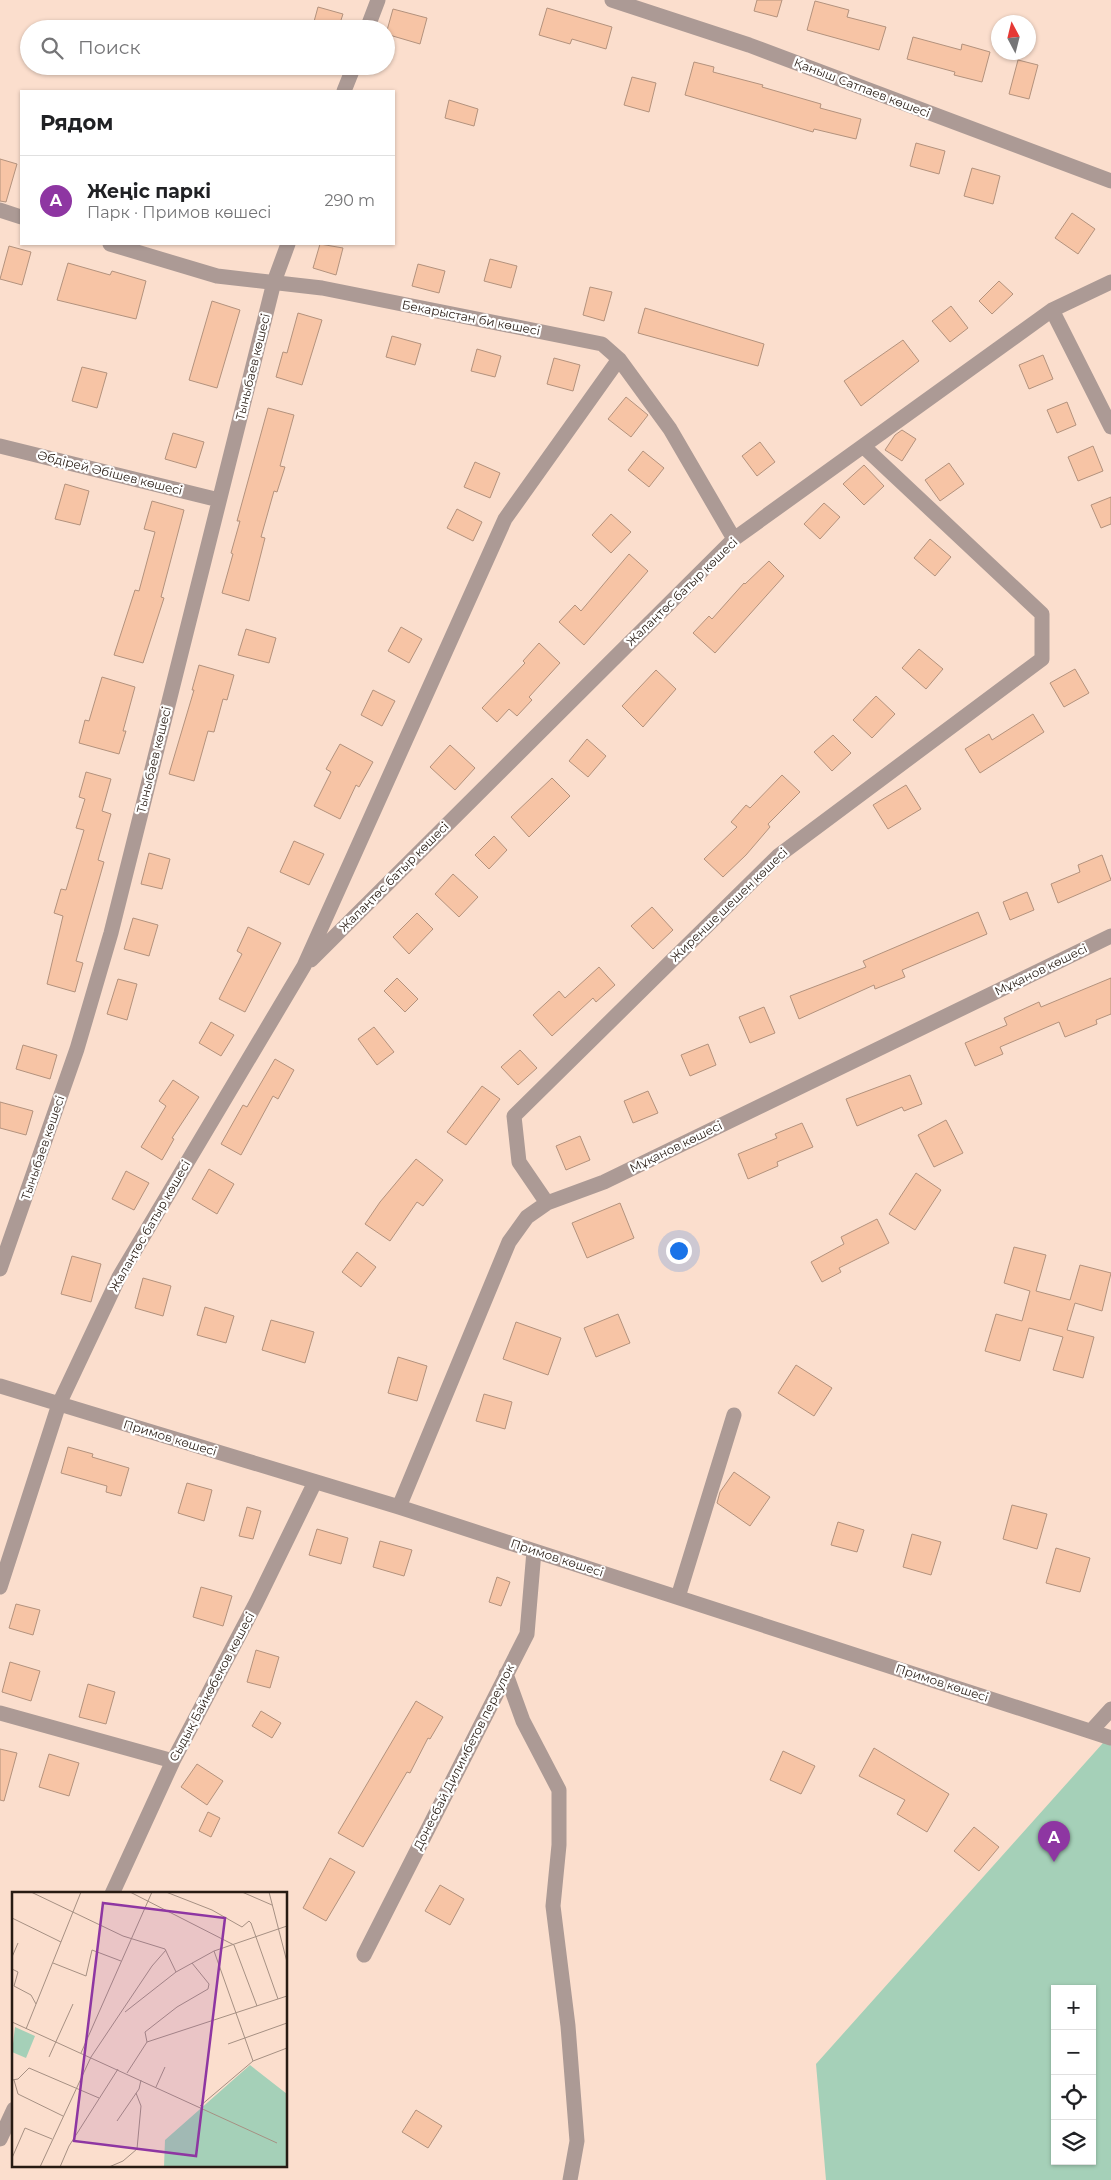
<!DOCTYPE html>
<html lang="ru">
<head>
<meta charset="utf-8">
<style>
	body { margin:0; font-family:Montserrat,sans-serif; background:#f2f2f2; color:#202124 }
	.controls { position:absolute; right:15px; bottom:15px; display:grid; overflow:hidden; border-radius:0px; box-shadow:0 1px 4px #0004 }
	.controls button { width:45px; height:45px; display:grid; place-items:center; padding:0; border:0; border-bottom:1px solid #e0e0e0; background:#fff; color:#202124; font:25px sans-serif }
	.compass { position:absolute; left:991px; top:15px; width:45px; height:45px; border-radius:50%; background:#fff; box-shadow:0 1px 4px #0004; rotate:353deg }
	.you { position:absolute; left:678px; top:1250px; width:18px; height:18px; margin:-12px; border:4px solid #fff; border-radius:50%; background:#1a73e8; box-shadow:0 0 0 8px #1a73e833 }
	.badge { display:grid; place-items:center; width:32px; height:32px; border-radius:50%; background:#8e36a2; color:#fff; font-size:16px; font-weight:700 }
	.pin { position:absolute; translate:-50% -41px; filter:drop-shadow(0 1px 2px #0008) }
	.pin::after { content:''; position:absolute; top:26px; width:18px; height:15px; background:inherit; clip-path:polygon(0 0,100% 0,50% 100%) }
	.list { margin:0; padding:0; list-style:none }
	h2 { display:flex; justify-content:space-between; align-items:center; height:65px; margin:0; padding:0 20px; font-size:21px }
	h2 small { font-size:16px; font-weight:400; color:#757577 }
	.list li { display:grid; grid-template-columns:32px 1fr auto; gap:15px; align-items:center; box-sizing:border-box; height:90px; padding:0 20px; border-top:1px solid #e0e0e0 }
	.list b { display:block; font-size:19px; white-space:nowrap }
	.list p { margin:0; font-size:16px; white-space:nowrap; color:#757577 }
	.list em { font-size:16px; font-style:normal; color:#757577 }
	.icon { flex:none; width:28px; height:28px; fill:none; stroke:currentColor; stroke-width:2; stroke-linecap:round; stroke-linejoin:round }
	.map { position:relative; flex:none; width:1111px; height:2180px; overflow:hidden }
	.search { position:absolute; background:#fff; box-shadow:0 1px 4px #0004; left:20px; top:20px; width:375px; height:55px; display:flex; align-items:center; gap:12px; box-sizing:border-box; padding:0 18px; border-radius:28px; color:#757577; font-size:19px }
	.panel { position:absolute; background:#fff; box-shadow:0 1px 4px #0004; left:20px; top:90px; width:375px; height:155px; border-radius:0px }
	.map>svg:first-child { display:block }
</style>
</head>
<body>
<div class="map">
<svg width="1111" height="2180" viewBox="0 0 1111 2180">
	<rect width="100%" height="100%" fill="#fbdecd"/>
	<path fill="#a5d0b8" fill-rule="evenodd" d="M1111,1734V2180H826L816,2064ZM1055,1989H1092V2161H1055Z"/>
	<path fill="#f7c4a5" stroke="#b3927d" d="M757,0H782L777,17L754,11Z
		M815,1L849,10L847,17L886,27L879,50L807,30Z
		M318,7L343,14L338,29H312Z
		M547,8L612,27L606,49L572,39L570,44L539,35Z
		M393,9L427,18L420,44L386,34Z
		M913,37L961,50L962,44L990,52L982,82L954,75L955,72L907,59Z
		M1018,60L1038,65L1029,99L1009,94Z
		M694,62L714,67L713,72L763,85L762,87L821,104L820,108L861,119L856,139L814,129L813,132L685,95Z
		M632,77L656,83L649,112L624,105Z
		M449,100L478,109L474,126L445,118Z
		M916,143L945,151L939,174L910,166Z
		M0,159L17,164L6,202L0,201Z
		M972,168L1000,176L993,204L964,196Z
		M1072,213L1095,229L1078,254L1055,238Z
		M320,244L343,248L336,275L313,268Z
		M9,246L31,252L22,285L0,279Z
		M490,259L517,266L511,288L484,281Z
		M68,263L110,275L112,271L146,281L136,319L57,300Z
		M418,264L445,271L439,293L412,286Z
		M999,281L1013,294L992,314L979,301Z
		M590,287L612,292L604,321L583,315Z
		M212,301L240,310L217,388L189,380Z
		M951,306L968,328L950,342L932,321Z
		M645,308L764,344L758,366L638,333Z
		M298,313L322,320L302,385L276,377L283,352L287,353Z
		M392,336L421,344L415,365L386,357Z
		M903,340L919,361L861,406L844,381Z
		M477,349L501,356L495,377L471,371Z
		M1043,355L1053,379L1029,389L1019,365Z
		M554,358L580,365L573,391L547,384Z
		M82,367L107,373L97,408L72,401Z
		M626,397L648,415L631,437L608,419Z
		M1067,402L1076,425L1057,433L1047,410Z
		M268,408L294,415L280,466L285,467L277,492L274,491L261,537L265,538L249,601L222,593L233,554L231,553L240,521H237Z
		M902,430L916,439L902,461L885,450L895,435Z
		M173,433L204,442L196,468L165,459Z
		M760,442L775,462L757,476L742,456Z
		M1093,446L1103,471L1078,481L1068,457Z
		M643,451L664,468L649,487L628,470Z
		M475,462L500,473L490,498L464,487Z
		M949,463L964,484L940,501L925,480Z
		M864,465L884,486L864,505L843,484Z
		M65,484L89,491L80,525L55,519Z
		M1111,497V524L1101,528L1091,505Z
		M152,501L184,510L161,597L164,598L143,663L114,655L135,590L139,591L155,532L144,529Z
		M824,503L840,517L820,539L804,524Z
		M457,509L482,522L473,541L447,528Z
		M611,514L631,532L611,553L592,535Z
		M930,539L951,557L935,576L914,558Z
		M629,554L648,571L584,645L559,622L575,605L581,611Z
		M769,561L784,576L715,653L693,633L709,616L712,619L744,583L745,584Z
		M401,627L422,639L409,663L388,651Z
		M246,629L276,638L269,663L238,655Z
		M539,643L560,663L529,697L532,700L517,716L509,709L497,722L482,708L525,663L523,661Z
		M919,649L943,669L926,689L902,668Z
		M199,665L234,675L227,700L223,699L214,732L208,731L194,781L169,774L194,690H192Z
		M1075,669L1089,693L1064,707L1050,683Z
		M656,670L676,689L643,727L622,706Z
		M102,677L135,687L123,731H126L119,754L79,743L85,720L89,721Z
		M373,690L395,701L382,726L361,715Z
		M876,696L895,714L872,738L853,720Z
		M1033,714L1044,732L980,773L965,749L989,734L992,740Z
		M833,735L851,753L832,771L814,752Z
		M587,739L606,756L588,777L569,761Z
		M340,744L373,762L359,787L356,785L340,819L314,806L331,772L326,769Z
		M450,745L475,768L455,790L430,767Z
		M86,772L111,779L102,811L111,814L98,860L104,862L76,961L83,963L75,992L47,984L63,916L54,913L61,889L66,890L84,830L76,828L85,799L79,797Z
		M782,775L800,792L768,824L770,827L746,855L723,877L704,859L737,827L731,822L746,805L750,808Z
		M552,778L570,796L529,837L511,817Z
		M906,785L921,809L888,829L873,805Z
		M494,836L507,850L489,869L475,855Z
		M294,841L324,854L309,885L280,872Z
		M149,853L170,859L162,889L141,884Z
		M1102,855L1111,880L1058,903L1051,884L1080,872L1078,865Z
		M453,874L478,897L459,917L435,894Z
		M1027,892L1034,910L1010,920L1003,902Z
		M652,907L673,930L653,949L631,926Z
		M978,912L987,934L902,970L905,977L875,989L874,985L799,1019L790,996L866,967L863,961Z
		M417,913L433,929L409,954L393,937Z
		M133,918L158,925L149,956L124,949Z
		M248,927L281,943L245,1012L219,999L242,954L237,951Z
		M599,967L615,985L596,1002L593,998L552,1036L533,1015L559,991L565,998Z
		M397,978L418,999L405,1012L384,991Z
		M1111,978V1014L1096,1020L1097,1024L1065,1037L1059,1022L1000,1047L1003,1054L975,1066L965,1043L1007,1025L1004,1018L1039,1002L1041,1007Z
		M118,979L137,984L127,1020L107,1014Z
		M764,1007L775,1033L750,1043L739,1017Z
		M211,1022L234,1035L221,1056L199,1043Z
		M374,1027L394,1052L377,1065L358,1039Z
		M708,1044L716,1065L690,1076L681,1055Z
		M23,1045L57,1055L50,1079L16,1069Z
		M520,1050L537,1068L518,1085L501,1067Z
		M275,1059L294,1070L278,1099L273,1096L241,1155L221,1144L243,1105L247,1107Z
		M910,1075L922,1104L904,1111L902,1107L857,1126L846,1099Z
		M173,1080L199,1097L172,1138L174,1139L162,1160L141,1147L166,1106L159,1101Z
		M482,1086L500,1099L466,1145L447,1132Z
		M648,1091L658,1113L633,1123L624,1101Z
		M0,1102L33,1111L26,1135L0,1128Z
		M946,1120L963,1153L934,1167L918,1135Z
		M802,1123L813,1147L777,1162L778,1166L748,1179L738,1154L777,1138L775,1134Z
		M580,1136L590,1160L566,1170L556,1146Z
		M416,1159L443,1180L423,1206L417,1202L390,1241L365,1224L380,1202Z
		M209,1169L234,1184L217,1214L192,1199Z
		M126,1171L149,1183L134,1210L112,1199Z
		M916,1173L941,1190L915,1230L889,1214Z
		M620,1203L634,1238L587,1258L572,1223Z
		M877,1219L889,1243L839,1268L841,1272L822,1282L811,1262L844,1244L841,1237Z
		M1014,1247L1046,1255L1036,1291L1070,1300L1080,1265L1111,1273L1102,1311L1075,1303L1067,1330L1094,1337L1083,1378L1053,1370L1063,1337L1029,1328L1020,1361L985,1351L996,1314L1022,1321L1030,1291L1004,1283Z
		M357,1252L376,1267L361,1287L342,1272Z
		M72,1256L101,1264L91,1302L61,1294Z
		M143,1278L171,1286L163,1316L135,1308Z
		M205,1307L234,1316L226,1343L197,1335Z
		M618,1314L630,1343L596,1357L584,1328Z
		M271,1320L314,1332L305,1363L262,1350Z
		M516,1322L561,1338L548,1375L503,1359Z
		M398,1357L427,1366L417,1401L388,1393Z
		M796,1365L832,1388L814,1416L778,1393Z
		M484,1394L512,1402L505,1429L476,1421Z
		M68,1447L93,1454L92,1457L129,1468L121,1496L106,1492L107,1486L61,1473Z
		M734,1472L770,1497L750,1526L717,1503L720,1492Z
		M187,1483L212,1490L204,1521L178,1513Z
		M1012,1505L1047,1514L1037,1549L1003,1539Z
		M247,1507L261,1511L253,1539L239,1536Z
		M838,1522L864,1530L857,1552L831,1545Z
		M317,1529L348,1538L341,1564L309,1555Z
		M912,1534L941,1542L931,1575L903,1567Z
		M380,1541L412,1550L404,1576L373,1567Z
		M1056,1548L1090,1558L1080,1592L1046,1583Z
		M497,1577L510,1582L501,1606L489,1602Z
		M201,1587L232,1596L223,1626L193,1617Z
		M16,1604L40,1610L33,1635L9,1628Z
		M256,1650L279,1657L270,1688L247,1682Z
		M10,1662L40,1671L31,1701L2,1692Z
		M88,1684L115,1692L106,1724L79,1717Z
		M416,1701L443,1717L430,1739L428,1738L410,1773L407,1772L363,1847L338,1833Z
		M261,1711L281,1723L272,1738L252,1726Z
		M874,1748L949,1794L927,1832L897,1814L905,1800L859,1776Z
		M0,1749L17,1753L4,1801L0,1800Z
		M783,1751L815,1766L801,1794L770,1780Z
		M49,1754L79,1763L69,1796L39,1787Z
		M197,1764L223,1781L207,1805L181,1787Z
		M208,1812L220,1818L211,1837L199,1831Z
		M974,1827L999,1847L979,1871L954,1851Z
		M330,1858L355,1872L326,1921L303,1908Z
		M440,1885L464,1899L450,1925L425,1911Z
		M416,2110L442,2126L428,2148L402,2132Z"/>
	<g fill="none" stroke-linecap="round" stroke-linejoin="round">
		<path stroke="#ac9a95" stroke-width="15" d="M612,0L749,45L1111,181
			M367,29L378,0
			M344,91L354,66
			M0,210L21,217
			M110,244L217,276L322,288L602,344L619,359L670,429L734,539
			M1052,310L1111,427
			M0,446L219,500
			M311,960L734,539L1052,310L1111,282
			M547,1203L519,1162L514,1116L778,856L1042,659V614L863,446
			M0,1269L77,1049L111,933L274,282L288,244
			M0,1386L399,1507L1111,1738
			M399,1507L509,1242L527,1217L547,1203L604,1182L1111,936
			M0,1587L59,1404L119,1277L304,966L505,519L619,359
			M678,1597L734,1415
			M506,1674L523,1721L559,1790V1845L553,1906L568,2026L577,2141L570,2180
			M0,1713L173,1761
			M1091,1731L1111,1709
			M112,1894L173,1761L256,1603L315,1482
			M364,1955L527,1634L534,1551
			M0,2139L14,2109"/>
	</g>
	<g text-anchor="middle" stroke-width="4.5" stroke-linejoin="round" paint-order="stroke">
		<g font-size="12" fill="#271b13" stroke="#fff">
			<text transform="translate(862 88) rotate(21)" y="4">Қаныш Сатпаев көшесі</text>
			<text transform="translate(471 318) rotate(11)" y="4">Бекарыстан би көшесі</text>
			<text transform="translate(253 367) rotate(-76)" y="4">Тыныбаев көшесі</text>
			<text transform="translate(110 473) rotate(14)" y="4">Әбдірей Әбішев көшесі</text>
			<text transform="translate(682 592) rotate(-44)" y="4">Жалаңтөс батыр көшесі</text>
			<text transform="translate(154 760) rotate(-76)" y="4">Тыныбаев көшесі</text>
			<text transform="translate(394 877) rotate(-45)" y="4">Жалаңтөс батыр көшесі</text>
			<text transform="translate(729 905) rotate(-44)" y="4">Жиренше шешен көшесі</text>
			<text transform="translate(1041 970) rotate(-26)" y="4">Мұқанов көшесі</text>
			<text transform="translate(676 1147) rotate(-26)" y="4">Мұқанов көшесі</text>
			<text transform="translate(43 1148) rotate(-71)" y="4">Тыныбаев көшесі</text>
			<text transform="translate(150 1226) rotate(-60)" y="4">Жалаңтөс батыр көшесі</text>
			<text transform="translate(170 1438) rotate(17)" y="4">Примов көшесі</text>
			<text transform="translate(557 1558) rotate(18)" y="4">Примов көшесі</text>
			<text transform="translate(942 1683) rotate(18)" y="4">Примов көшесі</text>
			<text transform="translate(212 1687) rotate(-62)" y="4">Сыдық Байкөбеков көшесі</text>
			<text transform="translate(464 1757) rotate(-63)" y="4">Донесбай Дилимбетов переулок</text>
		</g>
	</g>
	<g transform="translate(12 1892)">
		<rect width="275" height="275" fill="#fbdecd"/>
		<path d="M3,135L23,144L14,166L0,160ZM238,173L275,202V275H152L153,248Z" fill="#a5d0b8"/>
		<path fill="none" stroke="#a69083" stroke-width="1" d="M19,0L111,44L153,57L164,80M118,0L222,53L245,114M154,0L200,18L230,35L237,29L239,31L266,107M230,0L260,13M257,0L275,70M0,26L49,50M202,59L241,169M0,65L6,51M41,71L74,84L80,58L109,69M0,77L6,80L2,94L19,103L24,112M113,120L164,80L202,59L275,34M0,130L265,251M14,137L69,0M135,150L133,140L165,115L196,97L197,92L180,71M216,152L275,131M69,161L140,0M37,165L61,112M115,181L135,150L275,104M0,188L6,187L17,176L87,206M2,188L6,202L51,224M144,195L153,175M188,214L241,169L275,156M105,229L127,197L129,188M0,266L13,236L40,247M28,275L79,165L140,74L154,58M48,275L57,254L106,177M97,275L111,269L125,257L129,214L124,201"/>
		<path fill="#8e36a2" fill-opacity="0.15" stroke="#8e36a2" stroke-width="2.5" d="M91,11L213,26L184,264L62,249Z"/>
		<rect width="275" height="275" fill="none" stroke="#271b13" stroke-width="2.5"/>
	</g>
</svg>
<div class="controls">
<button>+</button>
<button>−</button>
<button><svg class="icon" aria-label="locate" viewBox="0 0 24 24"><circle cx="12" cy="12" r="6"/><path d="M12 2v4M12 18v4M2 12h4M18 12h4"/></svg></button>
<button><svg class="icon" aria-label="layers" viewBox="0 0 24 24"><path d="M12 4l9 5-9 5-9-5zM3 14l9 5 9-5"/></svg></button>
</div>
<svg class="compass" viewBox="-18 -18 36 36"><path d="M0-13l5 13h-10z" fill="#e53935"/><path d="M0 13l5-13h-10z" fill="#757577"/></svg>
<div class="you"></div>
<div class="pin badge" style="left:1054px;top:1862px">A</div>
<div class="search"><svg class="icon" aria-label="search" viewBox="0 0 24 24"><circle cx="10" cy="10" r="6"/><path d="M15 15l6 6"/></svg>Поиск</div>
<section class="panel">
<h2>Рядом<small></small></h2>
<ul class="list">
<li><span class="badge">A</span><div><b>Жеңіс паркі</b><p>Парк · Примов көшесі</p></div><em>290 m</em></li>
</ul>
</section>
</div>
</body>
</html>
